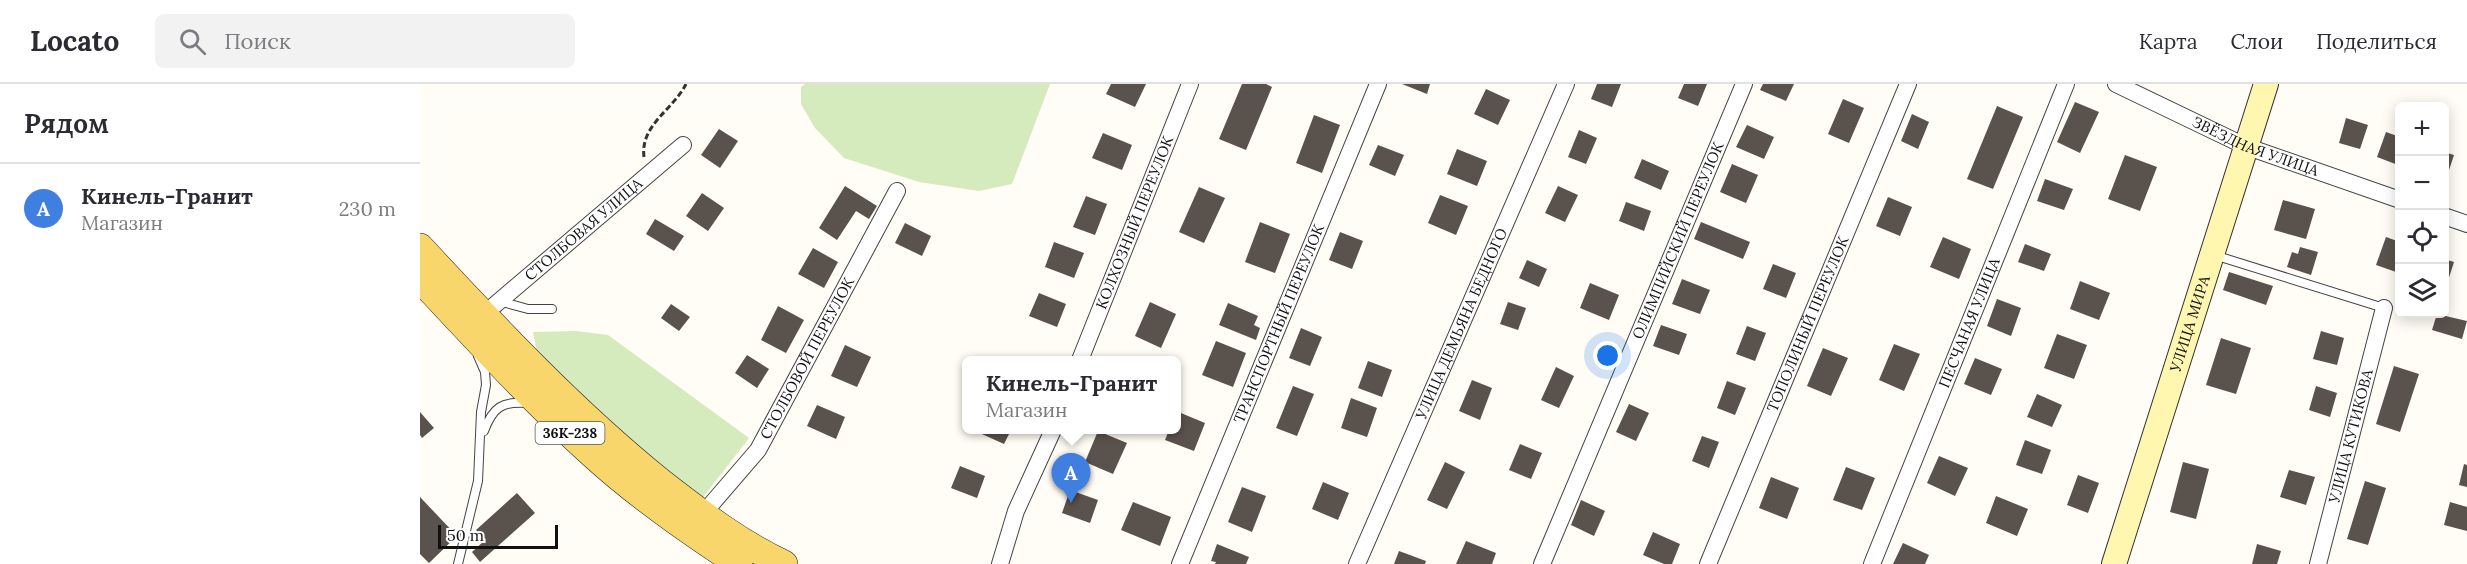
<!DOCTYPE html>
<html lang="ru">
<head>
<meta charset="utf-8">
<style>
	body { margin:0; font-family:Lora,serif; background:#f2f2f3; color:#2b2b33 }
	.controls { position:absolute; right:18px; top:18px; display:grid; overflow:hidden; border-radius:9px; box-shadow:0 3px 15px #0003 }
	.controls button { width:54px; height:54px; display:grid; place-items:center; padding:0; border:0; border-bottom:2px solid #e1e1e2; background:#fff; color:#2b2b33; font:30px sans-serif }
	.scale { position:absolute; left:18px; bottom:15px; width:120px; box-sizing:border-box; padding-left:6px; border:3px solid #111; border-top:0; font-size:16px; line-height:21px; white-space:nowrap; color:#111; -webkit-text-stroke:4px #fff; paint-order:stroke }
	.you { position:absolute; left:1188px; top:272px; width:21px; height:21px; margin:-15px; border:4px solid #fff; border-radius:50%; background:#1a73e8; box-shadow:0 0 0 9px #1a73e833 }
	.badge { display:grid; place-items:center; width:39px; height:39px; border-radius:50%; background:#1a73e8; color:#fff; font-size:20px; font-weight:700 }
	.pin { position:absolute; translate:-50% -50px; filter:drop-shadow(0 2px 3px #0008) }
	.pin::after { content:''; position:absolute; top:32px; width:21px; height:18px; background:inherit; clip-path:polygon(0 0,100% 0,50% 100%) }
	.popup { position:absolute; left:542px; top:272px; width:219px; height:78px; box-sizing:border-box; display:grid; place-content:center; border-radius:9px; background:#fff; filter:drop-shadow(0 2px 4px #0005); font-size:20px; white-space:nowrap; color:#7c7c81 }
	.popup b { font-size:22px; color:#2b2b33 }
	.popup::after { content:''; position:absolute; left:50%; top:100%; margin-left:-12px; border:12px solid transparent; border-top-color:#fff }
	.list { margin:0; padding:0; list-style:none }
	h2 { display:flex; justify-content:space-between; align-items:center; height:78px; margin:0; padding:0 24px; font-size:26px }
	h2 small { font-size:20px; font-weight:400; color:#7c7c81 }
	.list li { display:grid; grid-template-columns:39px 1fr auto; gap:18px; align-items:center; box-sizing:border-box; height:90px; padding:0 24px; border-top:2px solid #e1e1e2 }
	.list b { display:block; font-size:22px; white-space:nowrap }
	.list p { margin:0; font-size:20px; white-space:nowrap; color:#7c7c81 }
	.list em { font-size:20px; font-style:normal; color:#7c7c81 }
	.icon { flex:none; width:33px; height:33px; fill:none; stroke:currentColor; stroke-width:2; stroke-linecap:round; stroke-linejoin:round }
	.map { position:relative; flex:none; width:2047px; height:480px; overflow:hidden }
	header { display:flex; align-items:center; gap:36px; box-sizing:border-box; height:84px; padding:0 30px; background:#fff; border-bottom:2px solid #e1e1e2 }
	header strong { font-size:28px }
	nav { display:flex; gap:33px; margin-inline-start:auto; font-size:21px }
	.search { width:420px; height:54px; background:#f2f2f3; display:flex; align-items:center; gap:15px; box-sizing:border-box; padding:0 21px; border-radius:9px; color:#7c7c81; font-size:22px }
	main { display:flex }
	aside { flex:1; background:#fff }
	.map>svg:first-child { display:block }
</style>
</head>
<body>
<header>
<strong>Locato</strong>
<div class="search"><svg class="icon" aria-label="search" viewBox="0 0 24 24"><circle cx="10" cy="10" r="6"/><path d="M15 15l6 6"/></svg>Поиск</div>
<nav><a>Карта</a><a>Слои</a><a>Поделиться</a></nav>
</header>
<main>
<aside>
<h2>Рядом<small></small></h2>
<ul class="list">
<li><span class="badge" style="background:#3f7fe0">A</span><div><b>Кинель-Гранит</b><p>Магазин</p></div><em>230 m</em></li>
</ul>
</aside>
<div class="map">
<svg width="2047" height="480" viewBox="0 0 2047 480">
	<rect width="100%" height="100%" fill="#fffdf5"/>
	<path fill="#d5ebbd" d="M385,0H630L592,100L559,107L499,98L424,74L395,44L381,20V3Z
		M156,247L188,251L329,354L277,421L119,278L113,248Z"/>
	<path fill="#5a524d" d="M691,0H726L715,23L686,10Z
		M822,0H846L852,3L826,66L799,55Z
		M982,0H1010L1007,10Z
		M1177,0H1201L1192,23L1171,15Z
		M1264,0H1287L1278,22L1258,14Z
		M1343,0H1374L1366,17L1340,6Z
		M1066,5L1090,16L1078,41L1054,30Z
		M1423,15L1444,24L1429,59L1408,50Z
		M1655,18L1679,28L1660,69L1637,58Z
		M1577,22L1603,33L1573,105L1547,95Z
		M1492,30L1509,38L1498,65L1481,57Z
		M894,31L920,41L902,89L876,79Z
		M1926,34L1948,41L1940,65L1919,59Z
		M1327,41L1354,53L1344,75L1316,63Z
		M299,45L318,57L300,84L281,71Z
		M1159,46L1177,54L1166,80L1148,73Z
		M1966,48L1980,53L1978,81L1957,73Z
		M683,49L712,61L702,86L672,74Z
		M958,61L984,71L975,92L949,81Z
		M1037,65L1067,77L1057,102L1027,90Z
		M2024,68L2034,71L2025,98H2024Z
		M1705,71L1737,83L1720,127L1688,115Z
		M1222,75L1249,87L1241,106L1214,94Z
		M1312,80L1338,91L1326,119L1300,108Z
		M1625,95L1653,105L1644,126L1617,117Z
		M425,102L457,122L449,135L436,127L417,156L399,144Z
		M1138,102L1158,111L1145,138L1125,129Z
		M779,103L805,114L784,159L759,148Z
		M282,109L304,124L288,147L266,132Z
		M1020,111L1048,122L1036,151L1008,139Z
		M666,112L687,120L675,151L653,143Z
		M1468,113L1492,123L1480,152L1456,142Z
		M1863,116L1895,125L1886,155L1854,146Z
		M1206,118L1231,127L1224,147L1199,137Z
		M235,135L264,152L254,167L226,150Z
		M840,138L870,150L855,189L825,178Z
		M1281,138L1330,158L1323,175L1274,155Z
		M485,139L511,152L502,172L475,159Z
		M920,148L943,157L932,185L909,176Z
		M1523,153L1551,165L1539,195L1510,183Z
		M1966,153L1980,158L1979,189L1956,181Z
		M634,158L664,169L654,194L625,183Z
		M1605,160L1631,170L1624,187L1598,178Z
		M1880,163L1898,168L1891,191L1867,183L1872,168L1878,170Z
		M393,164L418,178L404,204L378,190Z
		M2024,175L2034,178L2025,206H2024Z
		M1107,176L1127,185L1119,203L1099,194Z
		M1353,180L1376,189L1366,214L1343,205Z
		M1809,188L1853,202L1846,221L1803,206Z
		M1262,195L1290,206L1280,230L1252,220Z
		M1660,197L1690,209L1679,236L1650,225Z
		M1170,199L1199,211L1189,236L1160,224Z
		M619,209L646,220L637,243L609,232Z
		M1577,215L1601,224L1591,252L1567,242Z
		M730,218L756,230L741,264L715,252Z
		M1088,218L1106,224L1098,246L1080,240Z
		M808,219L838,232L834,241L840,244L836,256L799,241Z
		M251,220L270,233L259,247L241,234Z
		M358,222L384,236L366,269L341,256Z
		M2017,230L2047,237L2042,255L2012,246Z
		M1241,241L1267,250L1259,271L1233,262Z
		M1327,242L1346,249L1335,277L1316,270Z
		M881,244L902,253L890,282L869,274Z
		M1901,247L1924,254L1917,281L1893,275Z
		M1637,250L1667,261L1654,295L1624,284Z
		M1801,254L1831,264L1816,310L1786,301Z
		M796,257L826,269L813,303L782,291Z
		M1474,260L1500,270L1484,307L1459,296Z
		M425,261L451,273L437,303L411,292Z
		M1403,264L1428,274L1411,312L1387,302Z
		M327,271L349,285L337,304L315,289Z
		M1555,274L1582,285L1571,311L1544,300Z
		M948,277L972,286L962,313L938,304Z
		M1974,282L1999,290L1980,348L1956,340Z
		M1136,283L1154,292L1139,324L1121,316Z
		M1052,296L1072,304L1060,336L1039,327Z
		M1307,297L1326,304L1315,331L1297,324Z
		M873,302L894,310L877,352L856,344Z
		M1896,302L1917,309L1910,333L1889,326Z
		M1617,310L1642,321L1632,343L1607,333Z
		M931,314L957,324L947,353L921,344Z
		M1209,320L1229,329L1216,357L1196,348Z
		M397,321L425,333L416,355L387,342Z
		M756,327L785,339L774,367L745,356L749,346H756Z
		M0,328L14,344L2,354L0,351Z
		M553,346H591L584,360Z
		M678,347L707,359L693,390L665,378Z
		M1282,352L1299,358L1289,384L1272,377Z
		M1605,356L1631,366L1622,390L1596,381Z
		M1100,360L1122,369L1111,395L1089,386Z
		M1519,372L1548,384L1535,412L1507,399Z
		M1025,378L1045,388L1027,425L1007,416Z
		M1763,378L1789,385L1776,435L1750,428Z
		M2044,380L2047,381V403L2039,401Z
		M540,382L565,392L557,414L531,404Z
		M1426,383L1455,394L1442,426L1413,416Z
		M1869,386L1895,393L1886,421L1860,413Z
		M1658,391L1679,399L1668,429L1647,421Z
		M1351,393L1379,404L1367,435L1339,424Z
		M1945,397L1966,404L1948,461L1927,455Z
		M903,398L929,409L918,436L892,425Z
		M822,403L846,412L832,448L808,438Z
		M650,406L678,416L670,439L642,429Z
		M97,409L115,429L60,478L52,468L65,456L56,446Z
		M1576,412L1608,425L1597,452L1566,439Z
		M0,413L37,452L9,479L0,470Z
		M1161,416L1185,427L1174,452L1151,441Z
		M713,418L751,433L740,462L701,446Z
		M2030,418L2047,423V447L2024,441Z
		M1233,448L1260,460L1252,480H1244L1223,471Z
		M1046,457L1076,469L1072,480H1036Z
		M1483,459L1509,471L1505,480H1473Z
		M797,460L829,473L826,480H795L796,478L791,477Z
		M1837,460L1861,467L1857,480H1832Z
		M979,467L1006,477L1005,480H974Z"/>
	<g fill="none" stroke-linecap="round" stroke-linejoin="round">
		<g stroke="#444" stroke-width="10">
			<path id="service" d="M1794,171L1964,224
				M79,217L108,225H132
				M64,347C73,323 82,317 108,319
				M38,480L58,397L61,328L66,301L65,288L58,272"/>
		</g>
		<g stroke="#444" stroke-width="18">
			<g id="minor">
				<path id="s1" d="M1696,0L1825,62L1980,116"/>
				<path d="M2024,132L2047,140"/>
				<path id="s2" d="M63,231L263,61"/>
				<path id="s3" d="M660,276L770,0"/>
				<path id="s4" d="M282,431L338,366L477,107"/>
				<path d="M580,480L596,427L633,346"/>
				<path id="s5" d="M760,480L958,0"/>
				<path id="s6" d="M937,480L1146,0"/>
				<path id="s7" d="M1122,480L1324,0"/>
				<path id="s8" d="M1288,480L1488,0"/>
				<path id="s9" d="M1452,480L1646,0"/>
				<path id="s10" d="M1898,480L1964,224"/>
			</g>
		</g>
		<g stroke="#333" stroke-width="26">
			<g id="secondary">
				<path id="s11" d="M1694,480L1846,0"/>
			</g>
		</g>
		<g stroke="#222" stroke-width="28">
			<path id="primary" d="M0,163C77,246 154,328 242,399C282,430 318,458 364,480
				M0,195C56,255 112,316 173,371C218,412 268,447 319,480"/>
		</g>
		<path stroke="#333" stroke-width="3" stroke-dasharray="6 3" stroke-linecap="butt" d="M224,73C220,41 253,26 266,0"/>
		<use href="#service" stroke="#fff" stroke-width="8"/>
		<use href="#minor" stroke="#fff" stroke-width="16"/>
		<use href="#secondary" stroke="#fff6b0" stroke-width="24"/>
		<use href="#primary" stroke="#f9d66b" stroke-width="27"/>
	</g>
	<g text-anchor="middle" stroke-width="6" stroke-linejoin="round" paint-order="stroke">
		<rect fill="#fff" stroke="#585858" stroke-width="1.5" x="115.5" y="338" width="69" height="22" rx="4.5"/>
		<g font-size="14" font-weight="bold" fill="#111">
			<text x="150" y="354">36К-238</text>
		</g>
		<g font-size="15" fill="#111" stroke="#fff">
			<text dy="5" stroke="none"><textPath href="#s1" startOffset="153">ЗВЁЗДНАЯ УЛИЦА</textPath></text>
			<text dy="5" stroke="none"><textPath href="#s3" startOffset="148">КОЛХОЗНЫЙ ПЕРЕУЛОК</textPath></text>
			<text dy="5" stroke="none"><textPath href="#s2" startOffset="132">СТОЛБОВАЯ УЛИЦА</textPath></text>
			<text dy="5" stroke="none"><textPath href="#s7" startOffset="351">ОЛИМПИЙСКИЙ ПЕРЕУЛОК</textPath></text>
			<text dy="5" stroke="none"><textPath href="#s5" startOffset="260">ТРАНСПОРТНЫЙ ПЕРЕУЛОК</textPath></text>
			<text dy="5" stroke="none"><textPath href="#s6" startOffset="262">УЛИЦА ДЕМЬЯНА БЕДНОГО</textPath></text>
			<text dy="5" stroke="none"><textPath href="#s8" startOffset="260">ТОПОЛИНЫЙ ПЕРЕУЛОК</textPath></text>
			<text dy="5" stroke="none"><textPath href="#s9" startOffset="260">ПЕСЧАНАЯ УЛИЦА</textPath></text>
			<text dy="5" stroke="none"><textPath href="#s11" startOffset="252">УЛИЦА МИРА</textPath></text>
			<text dy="5" stroke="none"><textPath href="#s4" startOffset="190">СТОЛБОВОЙ ПЕРЕУЛОК</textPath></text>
			<text dy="5" stroke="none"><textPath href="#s10" startOffset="132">УЛИЦА КУТИКОВА</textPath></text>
		</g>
	</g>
</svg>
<div class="controls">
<button>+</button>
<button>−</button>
<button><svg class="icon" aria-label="locate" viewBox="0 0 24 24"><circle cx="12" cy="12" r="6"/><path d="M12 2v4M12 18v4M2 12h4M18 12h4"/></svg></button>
<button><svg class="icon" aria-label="layers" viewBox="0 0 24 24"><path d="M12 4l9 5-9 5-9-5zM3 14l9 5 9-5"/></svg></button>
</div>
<div class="scale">50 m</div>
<div class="you"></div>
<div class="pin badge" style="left:651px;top:419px;background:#3f7fe0">A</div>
<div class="popup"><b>Кинель-Гранит</b>Магазин</div>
</div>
</main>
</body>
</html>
